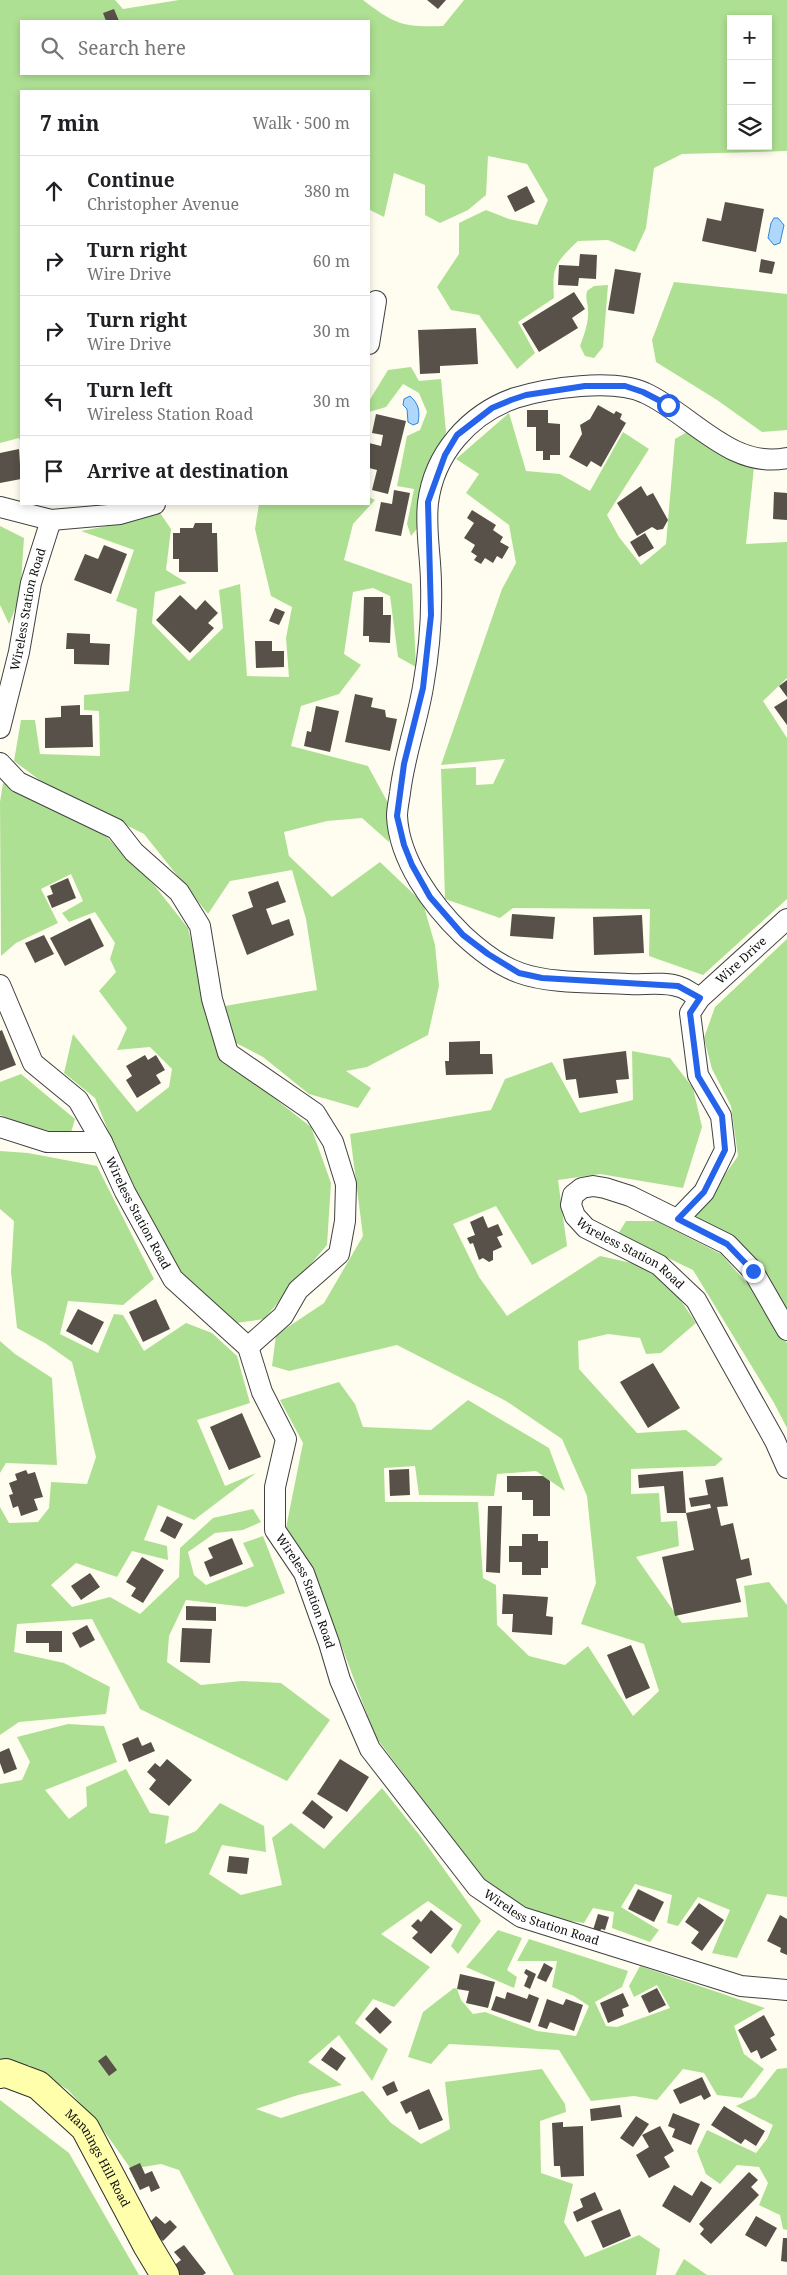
<!DOCTYPE html>
<html lang="en">
<head>
<meta charset="utf-8">
<style>
	body { margin:0; font-family:"Noto Serif",serif; background:#f2f2f2; color:#202124 }
	.controls { position:absolute; right:15px; top:15px; display:grid; overflow:hidden; border-radius:0px; box-shadow:0 2px 8px #0003 }
	.controls button { width:45px; height:45px; display:grid; place-items:center; padding:0; border:0; border-bottom:1px solid #e0e0e0; background:#fff; color:#202124; font:25px sans-serif }
	.stop { position:absolute; width:15px; height:15px; margin:-11px; border:4px solid #2563eb; border-radius:50%; background:#fff }
	.stop.end { background:#2563eb; border-color:#fff; box-shadow:0 1px 5px #0008 }
	.list { margin:0; padding:0; list-style:none }
	h2 { display:flex; justify-content:space-between; align-items:center; height:65px; margin:0; padding:0 20px; font-size:21px }
	h2 small { font-size:16px; font-weight:400; color:#757577 }
	.list li { display:grid; grid-template-columns:32px 1fr auto; gap:15px; align-items:center; box-sizing:border-box; height:70px; padding:0 20px; border-top:1px solid #e0e0e0 }
	.list b { display:block; font-size:19px; white-space:nowrap }
	.list p { margin:0; font-size:16px; white-space:nowrap; color:#757577 }
	.list em { font-size:16px; font-style:normal; color:#757577 }
	.icon { flex:none; width:28px; height:28px; fill:none; stroke:currentColor; stroke-width:2; stroke-linecap:round; stroke-linejoin:round }
	.map { position:relative; flex:none; width:787px; height:2275px; overflow:hidden }
	.search { position:absolute; background:#fff; box-shadow:0 2px 8px #0003; left:20px; top:20px; width:350px; height:55px; display:flex; align-items:center; gap:12px; box-sizing:border-box; padding:0 18px; border-radius:0px; color:#757577; font-size:19px }
	.panel { position:absolute; background:#fff; box-shadow:0 2px 8px #0003; left:20px; top:90px; width:350px; height:415px; border-radius:0px }
	.map>svg:first-child { display:block }
</style>
</head>
<body>
<div class="map">
<svg width="787" height="2275" viewBox="0 0 787 2275">
	<rect width="100%" height="100%" fill="#fffdef"/>
	<path fill="#aee093" fill-rule="evenodd" d="M0,0H115L123,9L179,0H363C396,25 402,27 443,26L464,0H787V151L682,154L654,168L646,228L635,252L608,240L578,241C555,263 552,266 554,298L518,322L535,353L517,369L479,315L451,310L437,287L459,254V223L486,210L509,219L537,225L548,200L527,164L488,156L486,195L468,210L440,223L425,215V185L394,173L384,217L370,210L369,207V91H21V442L19,438L0,443ZM731,19H768V146H731ZM21,21H369V74H21Z
		M674,282L787,294V430L762,432L717,400L656,362L652,340Z
		M608,285L603,347L594,358L585,356L580,346C584,335 589,322 588,310C588,303 585,299 587,291L594,286Z
		M411,367L419,381L441,379L446,432L420,525L411,536L407,524L414,489L397,486L407,436L420,430L427,412L419,393L403,384L386,407L369,412V401L388,370Z
		M509,413L526,471L560,474L590,491L623,432L649,449L607,515L619,537L641,565L666,544L675,439L687,432L754,467L746,544L787,542V678L763,701L787,738V899L703,975L649,956L650,909L513,908L500,918L445,899L441,769L476,767V785L493,784L505,759L441,765L502,589L516,563L509,525L466,493L479,474L456,459Z
		M369,497L375,500L353,524L344,560L412,584L416,667L398,657L390,596L373,588L353,592L344,654L361,665L339,694L301,706L291,746L368,766L388,803L389,842L362,818L327,821L284,832L289,856L332,897L380,862L423,903L435,945L439,986L428,1035L367,1067L346,1071L371,1088L358,1108L309,1094L263,1057L236,1043L225,1006L317,990L306,919L292,870L230,881L208,914L144,834L45,784L14,761L21,720H35L40,754L100,756L99,711L84,710V695L129,691L137,609L116,601L134,550L81,531L133,521L160,513L171,529L166,570L187,583L155,592L152,623L189,661L223,628L219,590L240,584L247,676L289,677L286,638L292,607L271,596L255,529L259,504H369Z
		M0,526L24,538L20,597L9,624L0,605Z
		M3,783L102,832L154,885L188,928L218,1054L311,1127L331,1183L327,1245L264,1319L236,1323L177,1270L132,1190L95,1098L64,1073L73,1034L137,1112L169,1087L172,1069L150,1047L117,1050L127,1028L99,991L116,972L110,959L115,943L95,912L69,922L62,913L83,901L71,874L41,889L58,923L16,943L1,956L0,802Z
		M787,939V1312L693,1220L738,1156L731,1106L712,1069L704,1038L715,1007Z
		M632,1051L670,1058L693,1088L702,1127L683,1188L600,1174L558,1180L567,1246L532,1265L496,1206L453,1224L479,1277L507,1316L600,1256L632,1263L667,1280L696,1323L661,1353L646,1354L640,1338L608,1334L578,1341L579,1369L637,1433L686,1430L723,1459L715,1466L631,1469V1494L659,1493L661,1522L677,1521L679,1546L636,1557L682,1623L748,1617L744,1586L769,1582L787,1605V1897L767,1894L737,1958L712,1953L730,1910L698,1897L678,1926L667,1923L672,1895L635,1884L621,1907L659,1930L650,1942L612,1928L614,1912L593,1908L584,1923L543,1917L492,1891L455,1843L375,1736L316,1577L286,1528L303,1443L280,1400L339,1382L355,1404L363,1427L431,1430L468,1400L549,1448L565,1491L536,1471L497,1474L494,1496L419,1495L415,1466L384,1468L385,1502H478L483,1578L496,1585L497,1625L529,1656L565,1665L588,1646L633,1716L659,1691L644,1644L581,1624L596,1583L587,1496L562,1439L506,1401L397,1345L289,1371L272,1366L276,1335L324,1303L363,1236L350,1134L491,1110L505,1079L552,1062L580,1113L633,1100Z
		M21,1074L75,1119L70,1136L26,1125L0,1115V1082Z
		M0,1151L28,1153L97,1166L154,1279L123,1305L68,1301L60,1334L98,1353L114,1314L123,1315L144,1351L186,1323L212,1333L237,1356L250,1403L197,1420L225,1486L256,1473L194,1520L158,1505L144,1540L167,1546L168,1560L132,1551L117,1577L76,1563L51,1585L72,1607L110,1597L140,1614L179,1577L180,1548L213,1518L253,1509L261,1522L243,1530L215,1533L188,1552L194,1575L206,1585L254,1566L243,1543L263,1536L285,1593L246,1607L186,1600L169,1636L167,1662L201,1685L242,1681L281,1683L330,1720L287,1781L140,1709L92,1619L17,1624L14,1652L64,1663L110,1687L106,1714L19,1722L0,1735V1507L9,1523L38,1522L49,1508L51,1482L87,1484L96,1457L72,1362L45,1343L17,1328L11,1272L14,1221L0,1209Z
		M626,1221H656L721,1254L753,1290L787,1343V1428L774,1403L693,1270L618,1234Z
		M0,1341L15,1354L52,1378L57,1465L6,1463L0,1473Z
		M68,1724L104,1726L117,1762L45,1790L69,1819L87,1806L86,1787L126,1769L150,1813L169,1816L165,1844L196,1831L220,1803L264,1826L266,1852L222,1845L209,1874L241,1895L282,1885L272,1838L291,1823L324,1849L382,1788L421,1837L481,1921L458,1954L451,1946L462,1925L428,1901L381,1934L430,1967L394,2007L373,1999L355,2023L388,2049L372,2081L339,2035L308,2062L342,2085L298,2095L256,2109L281,2118L363,2091L391,2123L421,2144L450,2129L445,2082L542,2069L565,2104L566,2112L540,2121L541,2173L573,2184L564,2222L585,2257L639,2235L660,2249L656,2275H234L179,2170L161,2164L131,2169L99,2124L68,2090L29,2065L0,2066V1784L22,1780L30,1762L17,1737Z
		M498,1930L522,1938L507,1970L517,1977L514,1988L466,1967Z
		M529,1939L628,1971L622,1987L595,2002L606,2026L617,2027L670,2008L657,1985L634,1997L629,1986L640,1966L765,2008L734,2026L744,2054L764,2069L742,2098L717,2095L704,2073L683,2069L657,2100L634,2096L591,2101L559,2050L449,2044L431,2064L408,2057L423,2012L454,1988L457,1989L461,2000L473,2014L485,2012L537,2031L576,2036L589,2006L574,1996L552,1987L557,1961H517Z
		M787,2068V2230L783,2229L780,2215L759,2205L768,2183L759,2167L737,2165L720,2184L706,2174L697,2151L707,2130L756,2153L767,2139L773,2125L736,2106L755,2097L777,2069Z
		M0,2100L69,2153L139,2275H0Z
		M684,2259L707,2275H675Z"/>
	<path fill="#afd7fc" stroke="#2f85d9" d="M774,218H778L784,225L780,243L774,245L768,238L771,223Z
		M410,396C419,404 420,411 418,423L413,425L408,422L407,409L403,405L404,399Z"/>
	<path fill="#585149" d="M427,0H446L438,9Z
		M114,9L119,21H106L103,13Z
		M527,186L535,202L515,212L507,196Z
		M725,202L764,209L756,252L702,241L707,218L721,221Z
		M580,254L597,255L596,279L579,278L578,286L558,285L559,265L579,266Z
		M761,259L775,262L772,274L759,272Z
		M615,269L641,273L634,314L608,310Z
		M574,292L585,309L572,318L578,328L539,352L522,324Z
		M476,328L478,364L440,366V373L420,374L418,330Z
		M598,405L614,414L616,411L622,414L620,419L626,423L601,467L591,461L587,467L569,457L582,434L580,425L590,419Z
		M527,410H548V423L560,424V455H550V460H543V451H536V427H527Z
		M376,414L406,421L388,494L372,490L377,470L369,468V443L381,446L383,435L372,433Z
		M19,449L21,479L0,483V453Z
		M641,486L647,496L653,493L668,520L663,529L657,530L652,527L637,536L617,503Z
		M394,490L410,493L401,536L375,531L381,502L392,504Z
		M774,492L787,493V520L773,519Z
		M472,510L496,525L493,530L503,537L500,542L509,547L502,559L497,556L493,563L485,558L481,564L474,560L477,556L471,552L475,545L464,538L474,523L467,518Z
		M195,523H212V533H217L218,572H179V559H173V533H180V528H193Z
		M645,533L654,548L639,557L630,542Z
		M104,545L127,554L111,594L74,580L85,554L98,559Z
		M180,595L196,610L205,600L218,613L208,623L214,628L190,653L156,620Z
		M364,597H383V615H391L390,643L369,642V636H363Z
		M275,608L285,612L279,625L269,621Z
		M67,633L90,634V643L110,644L109,665L74,664V649H66Z
		M255,641H272V651H284V667L256,668Z
		M787,680V697L779,686Z
		M355,694L373,698L371,707L385,710L386,717L397,719L390,751L345,742Z
		M787,699V725L774,707Z
		M80,705V715H92L93,747L45,748V718L61,717V706Z
		M316,706L339,711L330,752L304,746L307,731L311,732Z
		M68,878L76,898L52,908L47,896L53,894L50,886Z
		M278,881L286,902L266,909L272,925L289,919L294,935L247,955L232,915L253,907L248,892Z
		M512,914L555,917L553,939L510,936Z
		M642,915L644,953L594,955L593,917Z
		M90,918L104,946L65,966L50,938Z
		M44,935L54,954L35,963L25,943Z
		M2,1030L16,1065L0,1071V1031Z
		M480,1041V1054H492L493,1074L446,1075L445,1061H449V1042Z
		M626,1051L629,1079L616,1080L618,1093L579,1098L576,1079L566,1080L563,1059Z
		M145,1055L148,1060L156,1055L165,1070L156,1075L161,1083L137,1098L126,1080L132,1076L126,1066Z
		M483,1216L488,1228L498,1224L503,1235L497,1237L502,1247L493,1251V1260L489,1262L483,1258L479,1260L473,1243L470,1244L467,1238L475,1235L470,1222Z
		M156,1299L170,1329L143,1342L129,1312Z
		M78,1309L104,1322L92,1345L66,1331Z
		M653,1363L680,1408L648,1428L620,1382Z
		M242,1413L261,1457L229,1470L210,1427Z
		M409,1469L410,1495L390,1496L389,1470Z
		M26,1470L28,1474L35,1472L43,1497L34,1499L38,1510L21,1516L18,1506L13,1508L9,1495L13,1494L9,1483L17,1480L15,1474Z
		M683,1471L686,1513H667L664,1486L639,1488L638,1475Z
		M507,1476H543L550,1481V1516H533V1500H522V1492H507Z
		M723,1477L728,1506L717,1507L721,1526L733,1523L741,1560L749,1558L752,1575L736,1579L741,1602L675,1616L662,1557L694,1550L686,1513L711,1508L710,1504L691,1507L689,1498L708,1495L705,1480Z
		M488,1506H502L500,1573L486,1572Z
		M167,1516L183,1524L175,1539L160,1531Z
		M522,1534H538V1541H548V1568H541V1575H522V1562H509V1546H522Z
		M232,1538L243,1564L210,1577L204,1562L213,1558L208,1548Z
		M142,1557L164,1570L143,1603L131,1596L136,1588L126,1582Z
		M90,1573L100,1587L81,1600L71,1586Z
		M503,1594L548,1597L546,1616L553,1617L552,1635L512,1632L513,1614H502Z
		M186,1606L216,1607V1621L186,1620Z
		M87,1625L95,1640L80,1648L72,1633Z
		M182,1628L212,1629L210,1663L180,1662Z
		M26,1631H62V1652H49V1643H26Z
		M631,1645L650,1688L626,1699L607,1655Z
		M138,1737L142,1746L151,1742L155,1751L129,1762L122,1744Z
		M9,1748L17,1769L4,1774L0,1763V1752Z
		M167,1759L192,1780L169,1806L149,1789L156,1780L147,1772L155,1763L160,1767Z
		M340,1759L369,1777L347,1812L317,1794Z
		M312,1800L333,1817L324,1829L302,1813Z
		M229,1856L249,1858L247,1874L227,1872Z
		M638,1889L664,1902L654,1922L628,1909Z
		M699,1903L724,1920L702,1951L691,1943L699,1932L685,1922Z
		M431,1910L453,1929L431,1954L412,1938L418,1932L411,1926L418,1919L421,1922Z
		M598,1914L609,1917L605,1930L601,1929L600,1932L593,1930Z
		M780,1915L787,1919V1955L780,1952L781,1948L767,1941Z
		M544,1963L553,1968L546,1982L537,1978Z
		M526,1969L536,1974L530,1989L524,1986L528,1976L524,1973Z
		M460,1974L495,1982L488,2008L466,2003L469,1991L457,1989Z
		M657,1988L666,2005L649,2013L641,1996Z
		M507,1992L527,1999L529,1994L539,1998L530,2023L491,2010L496,1996L505,1999Z
		M623,1993L629,2006L622,2009L624,2016L608,2023L600,2003Z
		M547,1999L563,2005L566,1999L583,2005L574,2031L550,2022L547,2029L538,2026Z
		M376,2007L392,2022L380,2034L365,2019Z
		M764,2015L775,2035L770,2038L777,2050L761,2059L757,2050L751,2053L738,2030Z
		M331,2047L346,2058L337,2071L321,2060Z
		M106,2055L117,2070L109,2076L98,2061Z
		M702,2077L711,2096L704,2100L701,2095L680,2104L673,2090Z
		M394,2081L398,2091L387,2096L382,2087Z
		M429,2089L443,2120L419,2130L411,2111L406,2114L400,2102Z
		M620,2105L622,2117L591,2121L590,2109Z
		M724,2106L765,2131L756,2146L745,2139L741,2144L711,2125Z
		M673,2113L700,2124L691,2145L672,2137L675,2129L668,2126Z
		M636,2116L649,2124L633,2147L620,2138Z
		M563,2122V2127L583,2126L584,2176L561,2177L560,2166H554L552,2123Z
		M660,2126L674,2151L664,2157L670,2167L649,2178L636,2155L649,2147L642,2135Z
		M140,2163L145,2174L152,2171L160,2188L151,2192L149,2186L140,2190L129,2168Z
		M749,2172L758,2180L751,2187L759,2195L711,2244L700,2234L704,2229L699,2224Z
		M701,2181L712,2188L690,2223L662,2206L674,2185L692,2196Z
		M595,2192L603,2210L577,2222L573,2212L583,2207L580,2199Z
		M620,2209L631,2236L603,2248L591,2221Z
		M156,2216L165,2224L170,2220L177,2227L163,2241L146,2226Z
		M756,2216L777,2228L766,2247L745,2235Z
		M783,2238H787V2262L781,2261Z
		M184,2245L206,2273L203,2275H178L172,2267L181,2260L174,2252Z"/>
	<g fill="none" stroke-linecap="round" stroke-linejoin="round">
		<g stroke="#414141" stroke-width="22">
			<g id="street">
				<path d="M369,344L376,301"/>
				<path d="M0,507L51,520L120,514L155,504"/>
				<path id="s1" d="M0,728L19,652L31,583L51,520"/>
				<path d="M0,763L18,782L116,829L134,852L179,892L200,926L212,999L228,1053L315,1113L333,1142L346,1184L345,1221L339,1254L298,1290L283,1316L248,1347"/>
				<path id="s2" d="M0,985L33,1063L78,1100L102,1142L125,1192L173,1279L248,1347L262,1392L286,1439L275,1487V1530L304,1573L329,1643L340,1680L370,1749L477,1887L521,1917L741,1986L787,1990"/>
				<path d="M700,998C693,995 687,989 680,987C665,981 644,985 628,984C595,982 550,984 520,973C500,966 478,949 463,935C432,905 399,860 397,816C397,809 399,800 400,793C404,757 417,723 423,687C429,653 432,618 431,584C431,557 425,530 428,503C434,454 469,414 515,398C547,388 614,378 645,393C690,413 731,470 787,458"/>
				<path d="M0,1127L47,1142H102"/>
				<path id="s3" d="M678,1219L704,1192L725,1150L721,1116L698,1075L690,1013L700,998L787,919"/>
				<path id="s4" d="M787,1330L753,1271L727,1244L630,1196L605,1188L593,1186L582,1188L573,1195L571,1205L575,1216L586,1228L659,1265L696,1300L775,1441L787,1468"/>
			</g>
		</g>
		<g stroke="#303030" stroke-width="30">
			<g id="secondary">
				<path id="s5" d="M0,2074L6,2073L38,2085L85,2128L147,2245L165,2275"/>
			</g>
		</g>
		<use href="#street" stroke="#fff" stroke-width="20"/>
		<use href="#secondary" stroke="#fffeaa" stroke-width="28"/>
	</g>
	<g fill="none" stroke-linecap="round" stroke-linejoin="round">
		<path stroke="#2563eb" stroke-width="6" d="M668,405L643,392L625,386H585L526,395L511,400L492,408L457,435L445,455L428,502L431,615L423,688L404,764L397,816L404,845L412,865L430,897L463,935L488,954L519,973L542,978L678,986L700,998L690,1013L698,1076L722,1116L725,1150L704,1192L678,1219L727,1244L753,1271"/>
	</g>
	<g text-anchor="middle" stroke-width="5" stroke-linejoin="round" paint-order="stroke">
		<g font-size="12" fill="#0e0e0e" stroke="#fff">
			<text dy="4" stroke="none"><textPath href="#s1" startOffset="122">Wireless Station Road</textPath></text>
			<text dy="4" stroke="none"><textPath href="#s3" startOffset="302">Wire Drive</textPath></text>
			<text dy="4" stroke="none"><textPath href="#s2" startOffset="271">Wireless Station Road</textPath></text>
			<text dy="4" stroke="none"><textPath href="#s4" startOffset="364">Wireless Station Road</textPath></text>
			<text dy="4" stroke="none"><textPath href="#s2" startOffset="708">Wireless Station Road</textPath></text>
			<text dy="4" stroke="none"><textPath href="#s2" startOffset="1126">Wireless Station Road</textPath></text>
			<text dy="4" stroke="none"><textPath href="#s5" startOffset="136">Mannings Hill Road</textPath></text>
		</g>
	</g>
</svg>
<div class="controls">
<button>+</button>
<button>−</button>
<button><svg class="icon" aria-label="layers" viewBox="0 0 24 24"><path d="M12 4l9 5-9 5-9-5zM3 14l9 5 9-5"/></svg></button>
</div>
<div class="stop" style="left:668px;top:405px"></div>
<div class="stop end" style="left:753px;top:1271px"></div>
<div class="search"><svg class="icon" aria-label="search" viewBox="0 0 24 24"><circle cx="10" cy="10" r="6"/><path d="M15 15l6 6"/></svg>Search here</div>
<section class="panel">
<h2>7 min<small>Walk · 500 m</small></h2>
<ul class="list">
<li><svg class="icon" aria-label="ahead" viewBox="0 0 24 24"><path d="M12 20V5M6 11l6-6 6 6"/></svg><div><b>Continue</b><p>Christopher Avenue</p></div><em>380 m</em></li>
<li><svg class="icon" aria-label="right" viewBox="0 0 24 24"><path d="M7 20v-9h11M14 6l5 5-5 5"/></svg><div><b>Turn right</b><p>Wire Drive</p></div><em>60 m</em></li>
<li><svg class="icon" aria-label="right" viewBox="0 0 24 24"><path d="M7 20v-9h11M14 6l5 5-5 5"/></svg><div><b>Turn right</b><p>Wire Drive</p></div><em>30 m</em></li>
<li><svg class="icon" aria-label="left" viewBox="0 0 24 24"><path d="M17 20v-9H6M10 6l-5 5 5 5"/></svg><div><b>Turn left</b><p>Wireless Station Road</p></div><em>30 m</em></li>
<li><svg class="icon" aria-label="arrive" viewBox="0 0 24 24"><path d="M6 21V4h12l-3 4 3 4H6"/></svg><div><b>Arrive at destination</b></div></li>
</ul>
</section>
</div>
</body>
</html>
